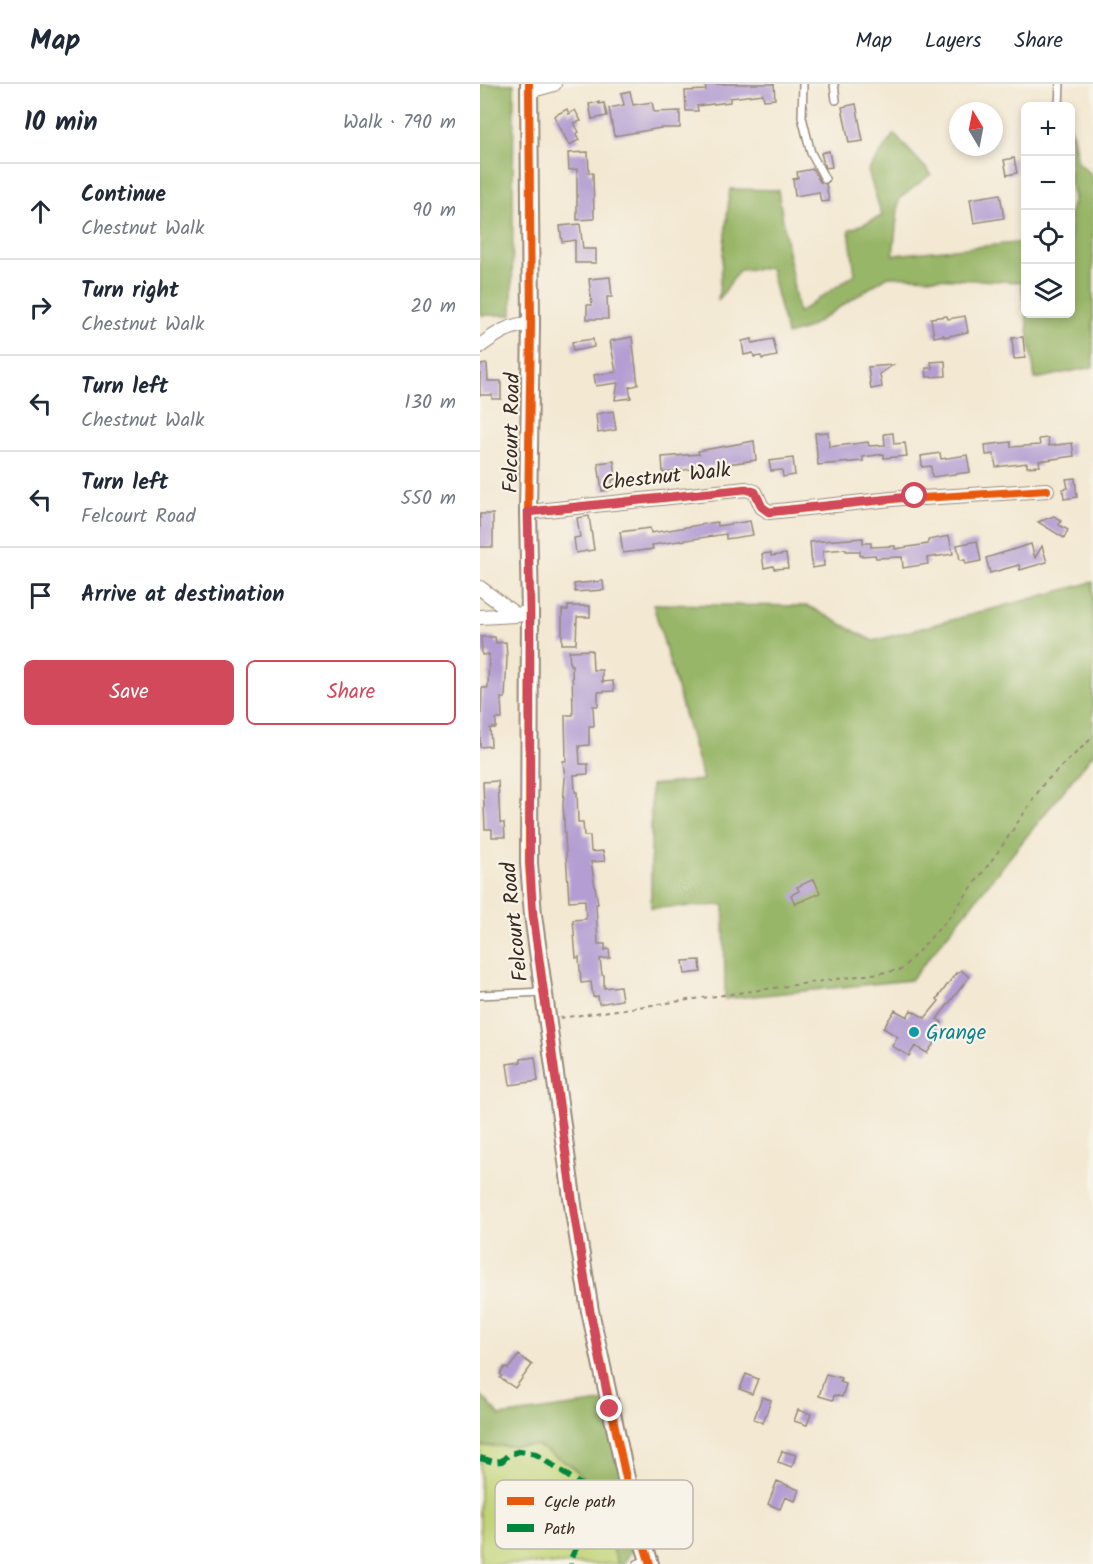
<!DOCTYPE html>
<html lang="en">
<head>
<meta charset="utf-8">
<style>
	body { margin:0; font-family:Kalam,sans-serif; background:#f2f2f3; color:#1f2937 }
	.controls { position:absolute; right:18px; top:18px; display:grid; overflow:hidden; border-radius:9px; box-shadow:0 3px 9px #0003 }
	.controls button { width:54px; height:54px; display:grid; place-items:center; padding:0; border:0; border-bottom:2px solid #e0e1e3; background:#fff; color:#1f2937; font:30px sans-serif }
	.compass { position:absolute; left:469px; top:18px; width:54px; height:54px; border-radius:50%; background:#fff; box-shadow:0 3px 9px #0003; rotate:350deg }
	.stop { position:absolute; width:18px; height:18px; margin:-14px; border:4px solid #d1495b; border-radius:50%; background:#fff }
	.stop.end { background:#d1495b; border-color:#fff; box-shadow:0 2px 6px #0008 }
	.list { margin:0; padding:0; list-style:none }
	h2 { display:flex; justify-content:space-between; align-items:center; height:78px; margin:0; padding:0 24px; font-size:26px }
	h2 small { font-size:20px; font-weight:400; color:#747a83 }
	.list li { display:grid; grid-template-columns:39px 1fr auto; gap:18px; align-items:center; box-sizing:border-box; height:96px; padding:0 24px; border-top:2px solid #e0e1e3 }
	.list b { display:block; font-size:22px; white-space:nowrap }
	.list p { margin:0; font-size:20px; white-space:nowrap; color:#747a83 }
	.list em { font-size:20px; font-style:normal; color:#747a83 }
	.actions { display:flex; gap:12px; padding:18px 24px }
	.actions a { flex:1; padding:14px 0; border:2px solid #d1495b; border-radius:9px; text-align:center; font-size:21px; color:#d1495b }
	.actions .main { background:#d1495b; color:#fff }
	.icon { flex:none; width:33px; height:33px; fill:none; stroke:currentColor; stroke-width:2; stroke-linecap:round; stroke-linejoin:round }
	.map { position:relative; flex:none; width:613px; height:1480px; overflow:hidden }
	header { display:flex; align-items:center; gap:36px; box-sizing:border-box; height:84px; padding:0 30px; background:#fff; border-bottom:2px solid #e0e1e3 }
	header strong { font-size:28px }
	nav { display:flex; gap:33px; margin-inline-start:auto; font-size:21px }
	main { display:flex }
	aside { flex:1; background:#fff }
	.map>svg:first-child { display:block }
</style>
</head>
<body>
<header>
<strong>Map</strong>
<nav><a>Map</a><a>Layers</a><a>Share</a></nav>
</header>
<main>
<aside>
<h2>10 min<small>Walk · 790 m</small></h2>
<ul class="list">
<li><svg class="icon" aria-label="ahead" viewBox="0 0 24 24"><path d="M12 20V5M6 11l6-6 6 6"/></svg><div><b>Continue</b><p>Chestnut Walk</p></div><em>90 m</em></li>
<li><svg class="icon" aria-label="right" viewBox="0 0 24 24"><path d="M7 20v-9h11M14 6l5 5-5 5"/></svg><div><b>Turn right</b><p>Chestnut Walk</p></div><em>20 m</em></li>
<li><svg class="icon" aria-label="left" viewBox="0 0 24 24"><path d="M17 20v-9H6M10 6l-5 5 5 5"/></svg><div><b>Turn left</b><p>Chestnut Walk</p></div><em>130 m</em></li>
<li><svg class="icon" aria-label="left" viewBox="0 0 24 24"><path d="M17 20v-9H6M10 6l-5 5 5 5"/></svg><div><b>Turn left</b><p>Felcourt Road</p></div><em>550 m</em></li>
<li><svg class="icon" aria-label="arrive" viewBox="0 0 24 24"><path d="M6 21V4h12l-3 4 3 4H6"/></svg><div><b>Arrive at destination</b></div></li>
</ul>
<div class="actions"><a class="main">Save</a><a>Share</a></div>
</aside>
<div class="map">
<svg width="613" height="1480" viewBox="0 0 613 1480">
	<rect width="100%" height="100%" fill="#f7f3e8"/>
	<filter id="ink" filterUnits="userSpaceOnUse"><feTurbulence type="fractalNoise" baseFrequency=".0167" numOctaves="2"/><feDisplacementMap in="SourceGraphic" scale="12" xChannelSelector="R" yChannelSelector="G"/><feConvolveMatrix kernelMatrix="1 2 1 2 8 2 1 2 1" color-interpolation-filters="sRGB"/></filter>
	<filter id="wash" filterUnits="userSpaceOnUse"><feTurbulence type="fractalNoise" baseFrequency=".008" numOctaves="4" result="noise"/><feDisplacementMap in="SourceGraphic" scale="24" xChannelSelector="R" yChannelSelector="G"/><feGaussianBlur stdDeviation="1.35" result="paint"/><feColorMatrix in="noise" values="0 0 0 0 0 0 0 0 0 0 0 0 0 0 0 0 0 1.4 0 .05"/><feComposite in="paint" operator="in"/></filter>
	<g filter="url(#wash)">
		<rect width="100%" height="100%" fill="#f3e8d2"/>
		<path fill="#c1d477" stroke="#7e7f4a" stroke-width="1.5" d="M0,1362H58L92,1382L113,1406L138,1480H0Z"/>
		<path fill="#98b668" stroke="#6a7043" stroke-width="1.5" d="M0,0H34L32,231H0Z
			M591,43L598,78L613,92V283L555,295L546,230H590V128L594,114L590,98Z
			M414,50L451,90L419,115L413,171L545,158V227L541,198L408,192L326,245L307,251L290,184L259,186L238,217L250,105L298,106L318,229L375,190L369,146L402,132L388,87Z
			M613,498V670L431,896L245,915L244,821L171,824V701L223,696L173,520L328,522L393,557Z
			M3,1313L20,1332L128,1317L162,1452L143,1480H138L113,1406L92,1382L58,1362H0V1314Z"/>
		<g id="blocks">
			<path fill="#b39dd2" d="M225,0H294L295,15L284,16L283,10L250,14V18L217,22L218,27H206L205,7L226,6Z
				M150,7L153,21L172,18L174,28L200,27V44H181L134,52L129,24L144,21L141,9Z
				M119,18V20L124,19L127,32L112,35L109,20Z
				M376,20L383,57L369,59L362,23Z
				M87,25L89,30L95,26L101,37L94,39L99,48L96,50L99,56L89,61L74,32Z
				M349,67L352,83L345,84L341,69Z
				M108,68L109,89H113L114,135L97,136V85L89,86L88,69Z
				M534,74L537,89L527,91L524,76Z
				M333,85L340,98L346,100L349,117L341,118L339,108L315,112L313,95L318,94L317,88Z
				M520,110L524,134L494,139L490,115Z
				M100,140L103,165H116V179H95V156L82,158L80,142Z
				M130,193L132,213H127L128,235H107V221H112L109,195Z
				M467,232L468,235L485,232L488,248L464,253V251L454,253L451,234Z
				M152,253L158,301L149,303L151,314L135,316L138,299L116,302L114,291L136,288L130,257Z
				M543,253L545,274L534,275L532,254Z
				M113,255L114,263L93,267L92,258Z
				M272,255V259L293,255L297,272L282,275L281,272L274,273L273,269L264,271L262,257Z
				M465,277L466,292L447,293L446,284H452L451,278Z
				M7,280L8,297H21V315H12V311H0V281Z
				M413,281L400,290L402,303L391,305L388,283Z
				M133,327L136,346L118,349L116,330Z
				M348,348L349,363L388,358L389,362L405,361L404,350L413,349L414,360L425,359L427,372L404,374V370L383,373V377L338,381L335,349Z
				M568,354L569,362L592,359L594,372L559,377L560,382L547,383V379L516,383L514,370L506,371L505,361L531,358V363L560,361L559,355Z
				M274,357L276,376L183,389L182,373L219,370L218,367Z
				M460,369L461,375L487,371L490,388L452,393L451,382L442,383L441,372Z
				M313,374L315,391L303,393L302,386L291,387L289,377Z
				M134,377L136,395L132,396L133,405L122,407L118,379Z
				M595,394L597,413L584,415L583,405L588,404L586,395Z
				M0,430H13V463H0Z
				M109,432L114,466L96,469L94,454L100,453L97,434Z
				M574,432L581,437L579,441L588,446L584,454L558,438Z
				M270,437L273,451L246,455V450L172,461L173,465L143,469L140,448L170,444L171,449L237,438L238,442Z
				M469,452L473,470L447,474L448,480L423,484L422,473L396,474L395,471L380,472V467H366V465L343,467L344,482L332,484L330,458L383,454V459H391V463L415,462V465L448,460V456Z
				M497,457L501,477L485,480V476H480L477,461Z
				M551,460L555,474L562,462L567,478L540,486L539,481L510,489L506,474Z
				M291,469V472L306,470L308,484L294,485L293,482L284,484L282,470Z
				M123,497L124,506L95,508L94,500Z
				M88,522H110V533H97L96,560H82V526H88Z
				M1,553H15L16,559L26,558L27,574L25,614H21L22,635H16V644H10L11,662L0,663L2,604H8L9,570L2,571Z
				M112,566L113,586H122V598L133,597L134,607L118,608V622H113L114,642H109V661L99,662L100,680H108V690L94,691L95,708H97L98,738H103L104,752H110L111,768L123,767L125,777L111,778L118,820H116L118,860H125V866L129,865L130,874L120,875L122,891H124V904L140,902L142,916L119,920L118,912L113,913L111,898L101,899L99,873L96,874L93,836L106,835L105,816L89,817L83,721L85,694L83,677H86L85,631H93L92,581H90L89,567Z
				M18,697L20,739H24L25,753H12V745H5L3,698Z
				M334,795L340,809L315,820L311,811L319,807L317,803Z
				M220,876L221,888L205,890L203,877Z
				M481,886L489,893L457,935L462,938L456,947L461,950L447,969L435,962L429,972L412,962L418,953L403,944L415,926L427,933L431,926L445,934L459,917L457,915L476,889L477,890Z
				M55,973L58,997L30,1001L27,980L41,978V975Z
				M39,1271L52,1281L35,1304L20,1294L22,1292L20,1290L25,1283L28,1285Z
				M266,1290L278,1295L272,1310L260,1305Z
				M346,1290L361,1294L360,1298L366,1300L362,1313L354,1311L353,1316L339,1312Z
				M282,1313L291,1316L283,1339L274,1335Z
				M318,1326L331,1330L327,1341L314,1337Z
				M302,1367L316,1371L312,1383L298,1378Z
				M297,1397L319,1406L315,1417L305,1413L300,1425L288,1420Z"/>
		</g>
	</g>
	<g filter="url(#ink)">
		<use href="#blocks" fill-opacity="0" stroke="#978978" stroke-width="1.5"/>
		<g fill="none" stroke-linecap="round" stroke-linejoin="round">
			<g stroke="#978978" stroke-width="10">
				<path id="service" d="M323,0L322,33L331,69L345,95
					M354,0L356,16
					M579,22L580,0
					M0,911L63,908
					M157,1480L169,1475"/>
			</g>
			<g stroke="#978978" stroke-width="16">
				<path id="minor" d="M49,7L74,0
					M0,262C16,250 31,240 51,240
					M48,428L266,405L275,408L282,423L289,428L440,412L443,414L567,406
					M0,504L36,531L50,529
					M0,533L36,531"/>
			</g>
			<g stroke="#978978" stroke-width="20">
				<path id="tertiary" d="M49,0L51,240L48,428L50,529L49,779L53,831L94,1128L110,1227L152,1422L170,1480"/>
			</g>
			<path stroke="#978978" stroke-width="2" stroke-dasharray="4.5 4.5" stroke-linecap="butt" d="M80,934L421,886L468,835L520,765L564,699L613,653"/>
			<use href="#service" stroke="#fff" stroke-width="7"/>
			<use href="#minor" stroke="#fff" stroke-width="14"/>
			<use href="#tertiary" stroke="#fff" stroke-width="16"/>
			<path stroke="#00873e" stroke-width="6" stroke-dasharray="12 6" stroke-linecap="butt" d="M0,1374L14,1378L22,1377L28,1371L40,1367L56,1370L101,1401L109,1424L108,1438L91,1475V1480"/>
			<g stroke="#f7f3e8" stroke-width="11">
				<path id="cycleway" d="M49,0L51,240L48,428L50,529L49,779L53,831L94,1128L110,1227L152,1422L170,1480
					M48,428L266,405L275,408L282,423L289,428L440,412L443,414L567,406"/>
			</g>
			<use href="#cycleway" stroke="#e8590c" stroke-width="8"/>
		</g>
	</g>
	<g fill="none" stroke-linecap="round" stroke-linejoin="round" filter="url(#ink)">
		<path stroke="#d1495b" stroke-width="8" d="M130,1325L110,1227L94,1128L53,831L50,779V529L48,428L266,405L275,408L282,423L289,428L435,412"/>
	</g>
	<circle fill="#0f9aa8" stroke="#f7f3e8" stroke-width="2" cx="434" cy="948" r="6"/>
	<g text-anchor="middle" stroke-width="4.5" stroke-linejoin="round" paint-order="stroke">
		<g font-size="21" fill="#3b2a1e" stroke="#f7f3e8">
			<text transform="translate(31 349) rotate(-89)" y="7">Felcourt Road</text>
			<text transform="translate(186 392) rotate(-6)" y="7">Chestnut Walk</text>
			<text transform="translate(34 838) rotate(-96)" y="7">Felcourt Road</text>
		</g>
		<g font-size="21" fill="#0d838f" stroke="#f7f3e8" text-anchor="start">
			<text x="446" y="955">Grange</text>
		</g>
	</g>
	<rect x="15" y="1396" width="198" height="69" rx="9" fill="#f7f3e8" stroke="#bfb7ab" stroke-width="1.5"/>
	<rect x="27" y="1413" width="27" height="8" fill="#e8590c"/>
	<rect x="27" y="1440" width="27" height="8" fill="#00873e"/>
	<g font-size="16" fill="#3b2a1e">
		<text x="64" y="1423">Cycle path</text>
		<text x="64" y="1450">Path</text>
	</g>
</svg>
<div class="controls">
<button>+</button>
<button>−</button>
<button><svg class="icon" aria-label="locate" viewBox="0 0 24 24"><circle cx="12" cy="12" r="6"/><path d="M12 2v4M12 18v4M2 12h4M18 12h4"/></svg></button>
<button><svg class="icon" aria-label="layers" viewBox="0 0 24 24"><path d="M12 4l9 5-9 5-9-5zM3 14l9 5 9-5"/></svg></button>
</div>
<svg class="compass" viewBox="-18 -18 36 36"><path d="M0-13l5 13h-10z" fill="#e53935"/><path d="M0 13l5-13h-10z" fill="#747a83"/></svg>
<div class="stop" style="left:435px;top:412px"></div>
<div class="stop end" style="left:130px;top:1325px"></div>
</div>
</main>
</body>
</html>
